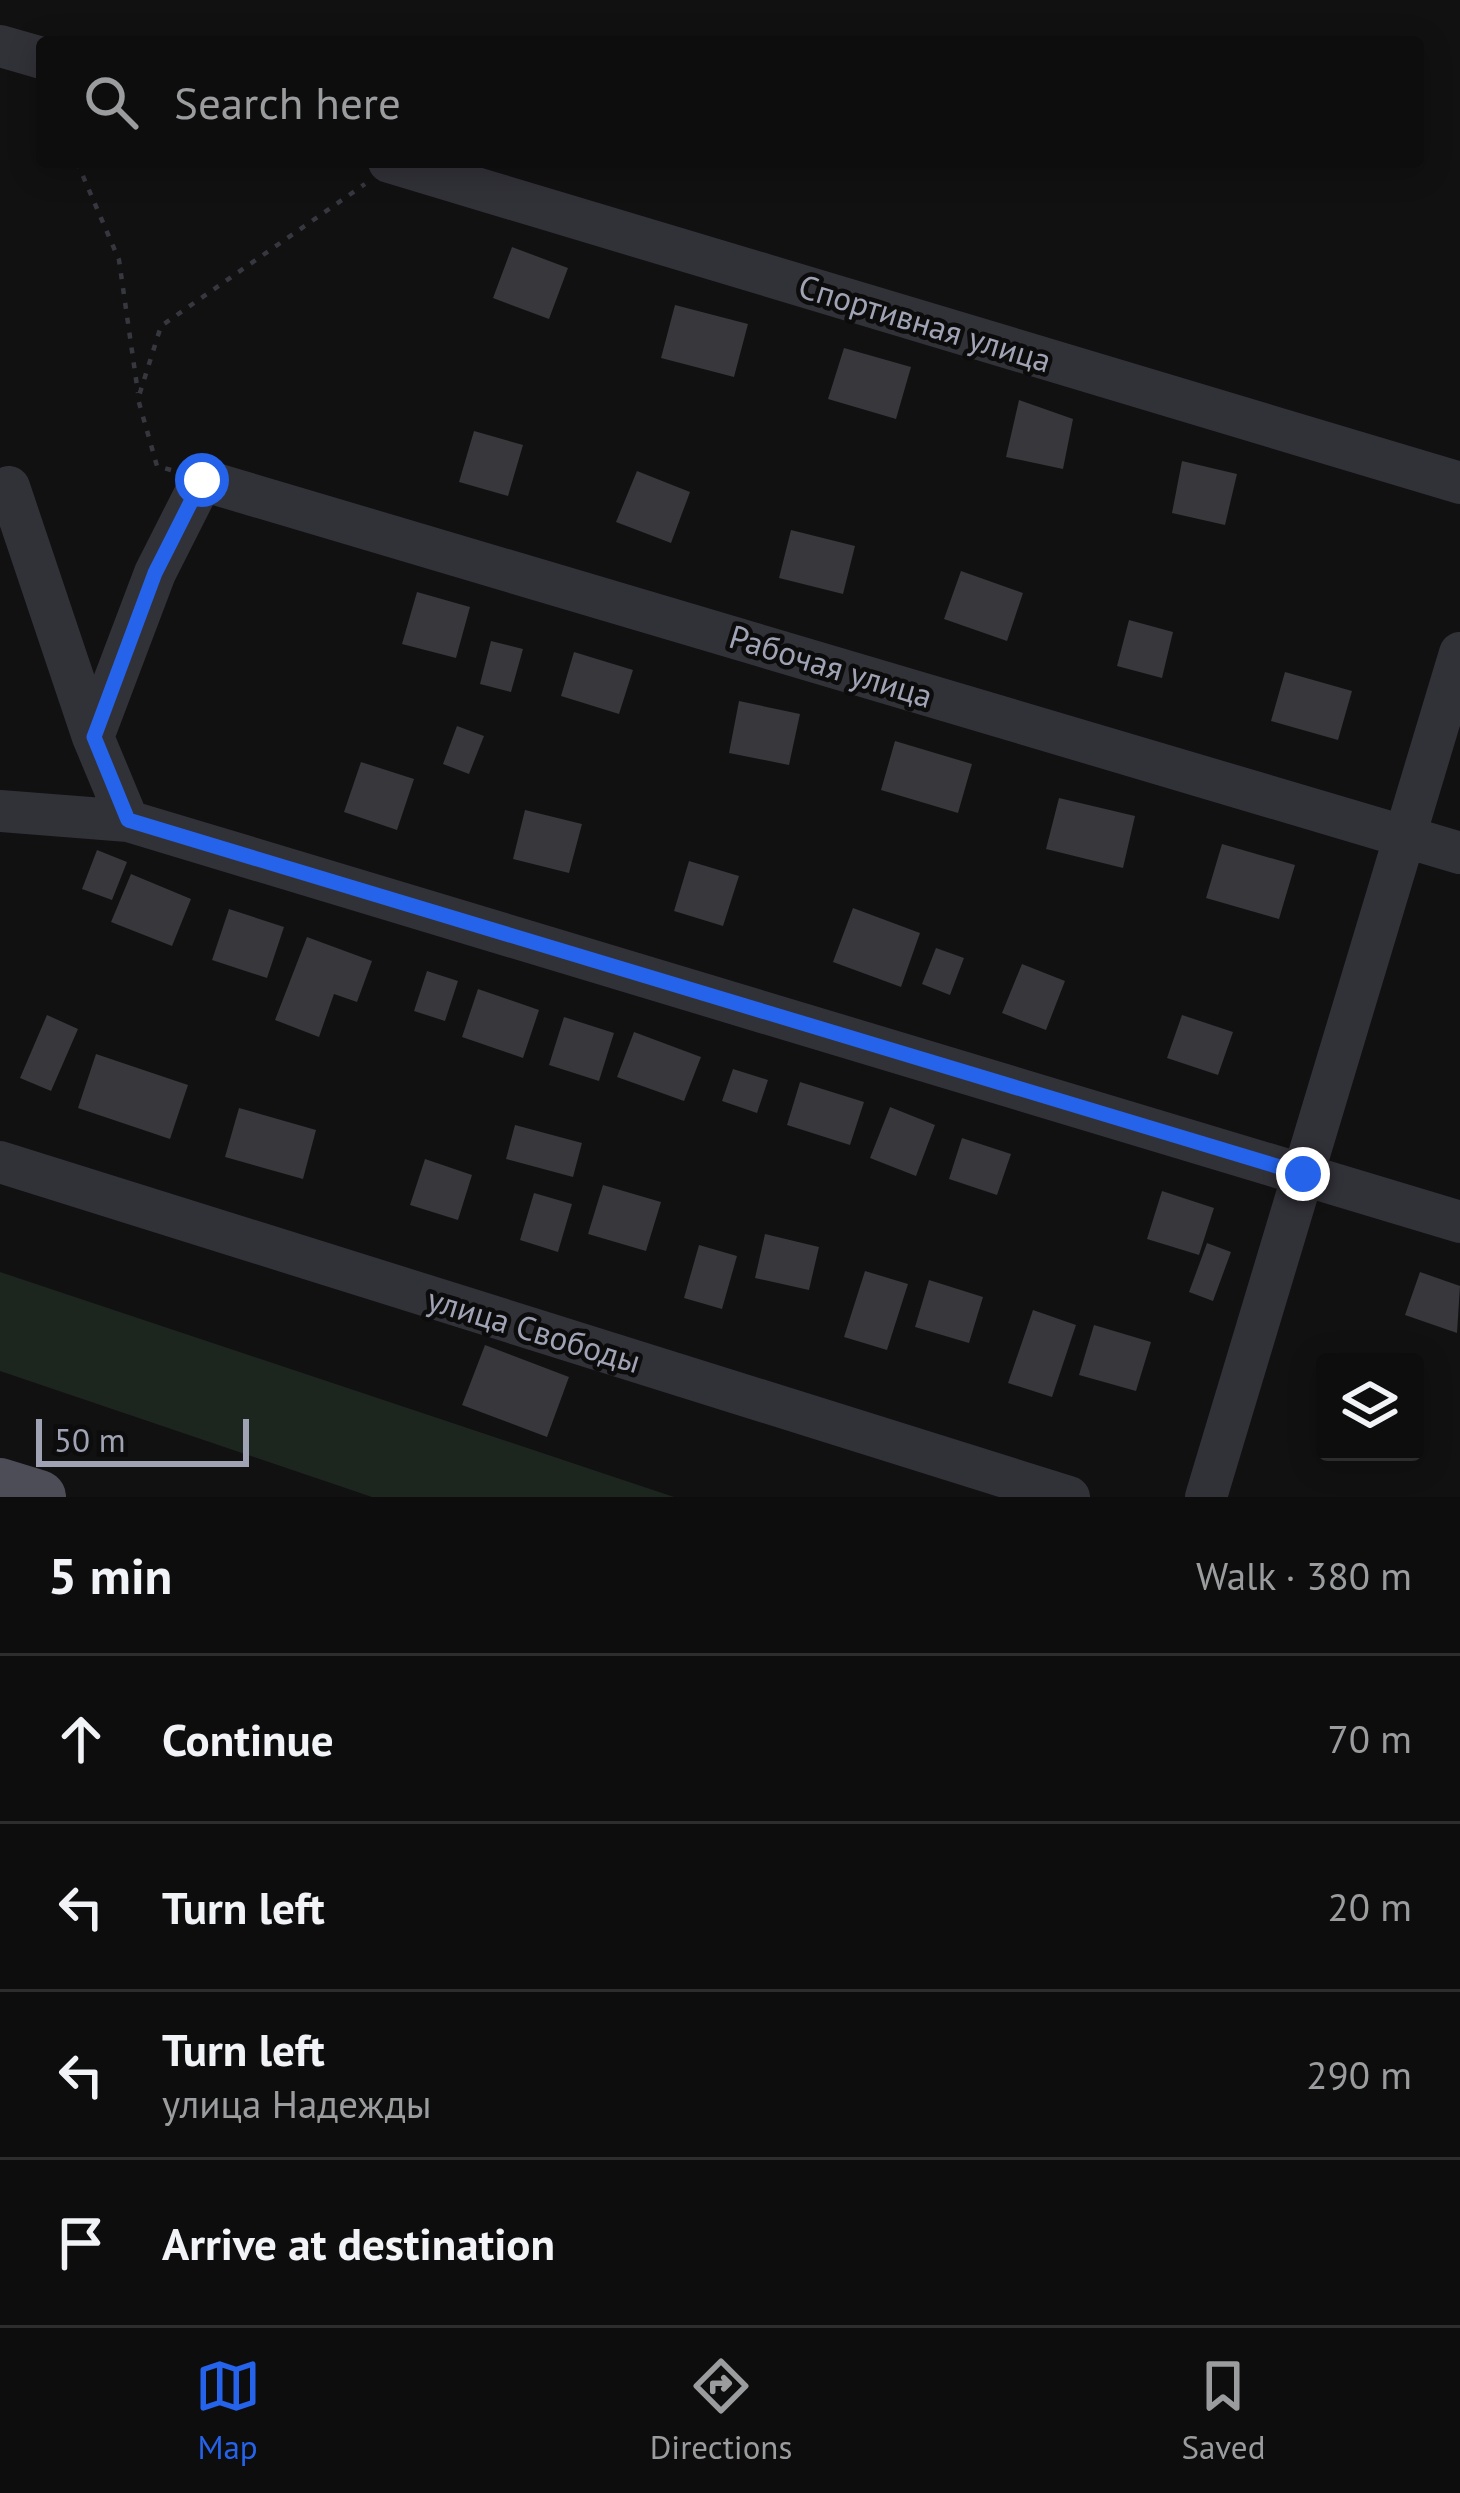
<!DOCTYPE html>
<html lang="en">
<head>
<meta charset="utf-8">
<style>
	body { margin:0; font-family:"PT Sans",sans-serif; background:#161617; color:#f1f3f6 }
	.controls { position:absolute; right:36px; bottom:36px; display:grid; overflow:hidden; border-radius:12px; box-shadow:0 6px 30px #0003 }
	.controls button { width:108px; height:108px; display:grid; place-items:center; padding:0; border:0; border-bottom:3px solid #2d2d2e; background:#0d0d0e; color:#f1f3f6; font:60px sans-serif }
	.scale { position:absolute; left:36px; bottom:30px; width:213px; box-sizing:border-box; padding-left:12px; border:6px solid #a0a3b4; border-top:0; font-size:33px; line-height:42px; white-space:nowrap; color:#a0a3b4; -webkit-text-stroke:9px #0c0c0d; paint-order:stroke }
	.stop { position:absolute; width:36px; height:36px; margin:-27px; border:9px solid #2563eb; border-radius:50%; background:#fff }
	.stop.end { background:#2563eb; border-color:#fff; box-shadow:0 3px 12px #0008 }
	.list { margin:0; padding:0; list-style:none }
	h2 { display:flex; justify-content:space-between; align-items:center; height:156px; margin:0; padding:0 48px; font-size:51px }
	h2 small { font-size:39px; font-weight:400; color:#9a9c9e }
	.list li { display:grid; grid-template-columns:78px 1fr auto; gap:36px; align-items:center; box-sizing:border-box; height:168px; padding:0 48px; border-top:3px solid #2d2d2e }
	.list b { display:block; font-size:45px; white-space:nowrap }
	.list p { margin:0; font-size:39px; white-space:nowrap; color:#9a9c9e }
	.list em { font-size:39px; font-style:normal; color:#9a9c9e }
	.icon { flex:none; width:66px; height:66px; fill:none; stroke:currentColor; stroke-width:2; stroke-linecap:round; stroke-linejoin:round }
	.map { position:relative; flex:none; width:1460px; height:1497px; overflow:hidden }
	.search { position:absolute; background:#0d0d0e; box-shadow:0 6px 30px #0003; left:36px; right:36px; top:36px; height:132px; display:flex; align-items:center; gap:30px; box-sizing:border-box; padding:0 42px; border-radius:12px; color:#9a9c9e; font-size:45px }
	.sheet { height:828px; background:#0d0d0e }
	nav { display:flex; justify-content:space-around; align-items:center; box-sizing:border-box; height:168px; border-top:3px solid #2d2d2e; background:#0d0d0e; font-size:33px; color:#9a9c9e }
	nav a { display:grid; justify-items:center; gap:6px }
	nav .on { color:#2563eb }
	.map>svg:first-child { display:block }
</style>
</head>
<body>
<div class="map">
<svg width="1460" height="1497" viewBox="0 0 1460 1497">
	<rect width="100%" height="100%" fill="#111112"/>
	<path fill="#1d251f" d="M0,1272L674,1497H372L0,1371Z"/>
	<path fill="#37373c" d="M512,247L568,268L549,319L493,298Z
		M675,305L748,324L734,377L661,358Z
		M844,348L911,367L896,419L828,399Z
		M1019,400L1073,419L1063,469L1006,457Z
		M474,431L523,445L508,496L459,482Z
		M1182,461L1237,474L1225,525L1172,513Z
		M637,471L690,492L671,543L616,522Z
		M791,530L855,546L843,594L779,578Z
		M961,571L1023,593L1007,641L944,619Z
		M417,592L470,607L456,658L402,644Z
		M1129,620L1173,632L1162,678L1117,666Z
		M491,641L523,649L511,692L480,684Z
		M574,652L633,670L619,714L561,696Z
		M1285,672L1352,691L1338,740L1271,721Z
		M739,701L800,714L789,765L729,753Z
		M457,726L484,736L469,774L443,764Z
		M895,741L972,764L958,813L881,790Z
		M361,762L414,779L397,830L344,812Z
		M1059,798L1135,816L1123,868L1046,849Z
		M525,810L582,824L569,873L513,859Z
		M1222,844L1295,865L1279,919L1206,898Z
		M97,850L127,862L112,900L82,889Z
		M689,861L739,876L723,926L674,911Z
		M131,874L191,899L172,946L111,922Z
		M853,908L920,933L901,987L833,962Z
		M229,909L284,927L267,978L212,960Z
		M307,937L372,961L357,1002L334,994L319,1037L275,1020Z
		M936,948L964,958L950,995L922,984Z
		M1022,964L1065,981L1046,1030L1002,1013Z
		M427,971L458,981L445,1021L414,1011Z
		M478,989L539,1010L523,1058L462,1037Z
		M47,1015L78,1029L51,1091L20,1078Z
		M1182,1015L1233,1032L1218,1075L1167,1058Z
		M564,1017L614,1033L599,1081L549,1065Z
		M634,1032L701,1057L684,1101L617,1077Z
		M96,1054L188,1085L170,1139L78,1108Z
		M733,1069L768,1080L757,1113L722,1101Z
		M800,1082L864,1102L850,1145L787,1125Z
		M890,1107L935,1125L916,1176L870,1158Z
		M239,1108L316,1130L303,1179L225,1157Z
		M515,1125L582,1143L573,1177L506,1159Z
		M962,1138L1011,1154L997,1195L949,1179Z
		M425,1159L472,1175L458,1220L410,1205Z
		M603,1185L661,1202L646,1251L588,1234Z
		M1162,1191L1214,1208L1199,1255L1147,1239Z
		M534,1193L572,1204L558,1252L520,1240Z
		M765,1234L819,1247L809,1290L755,1278Z
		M1207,1243L1231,1252L1213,1301L1189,1292Z
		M699,1245L737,1256L722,1309L684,1298Z
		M865,1271L908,1284L887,1350L844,1337Z
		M1420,1272L1460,1286L1457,1333L1405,1315Z
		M929,1280L983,1297L969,1343L915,1327Z
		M1033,1310L1076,1325L1052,1397L1008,1383Z
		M1094,1325L1151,1342L1136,1391L1079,1375Z
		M485,1345L569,1377L547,1437L462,1405Z"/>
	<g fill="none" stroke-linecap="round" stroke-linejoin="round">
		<path stroke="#37383f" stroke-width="4.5" stroke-dasharray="6 9" stroke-linecap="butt" d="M77,162L119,260L138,393
			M171,470L157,466L138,399L161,326L365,184"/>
		<path stroke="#313138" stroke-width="42" d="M0,46L42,58
			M389,162L1460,483
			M9,487L93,737L128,821
			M93,737L155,573L202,480L1460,853
			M0,811L128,821L1460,1222
			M0,1162L1069,1497
			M1206,1497L1460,653"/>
		<path stroke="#4d4d57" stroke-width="54" d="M0,1485L39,1497"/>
	</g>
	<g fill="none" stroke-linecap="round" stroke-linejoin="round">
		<path stroke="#2563eb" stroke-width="15" d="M202,480L155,573L94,737L128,820L1303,1174"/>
	</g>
	<g text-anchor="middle" stroke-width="9" stroke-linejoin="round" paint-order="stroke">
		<g font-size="33" fill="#a0a3b4" stroke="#0c0c0d">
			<text transform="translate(925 323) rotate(17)" y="12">Спортивная улица</text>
			<text transform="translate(831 666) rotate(17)" y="12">Рабочая улица</text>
			<text transform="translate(534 1330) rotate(17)" y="12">улица Свободы</text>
		</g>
	</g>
</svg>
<div class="controls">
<button><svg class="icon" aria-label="layers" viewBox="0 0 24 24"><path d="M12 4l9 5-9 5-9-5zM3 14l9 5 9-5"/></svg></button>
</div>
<div class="scale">50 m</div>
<div class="stop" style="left:202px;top:480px"></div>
<div class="stop end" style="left:1303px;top:1174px"></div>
<div class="search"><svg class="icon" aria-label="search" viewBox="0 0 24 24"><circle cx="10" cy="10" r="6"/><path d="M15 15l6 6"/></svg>Search here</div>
</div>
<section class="sheet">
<h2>5 min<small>Walk · 380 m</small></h2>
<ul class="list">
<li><svg class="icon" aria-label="ahead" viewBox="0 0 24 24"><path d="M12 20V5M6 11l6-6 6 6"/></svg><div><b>Continue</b></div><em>70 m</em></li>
<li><svg class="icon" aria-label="left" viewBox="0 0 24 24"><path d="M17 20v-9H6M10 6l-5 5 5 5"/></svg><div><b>Turn left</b></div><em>20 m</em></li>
<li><svg class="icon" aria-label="left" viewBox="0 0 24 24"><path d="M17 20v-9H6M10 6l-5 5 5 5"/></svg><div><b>Turn left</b><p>улица Надежды</p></div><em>290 m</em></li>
<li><svg class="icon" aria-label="arrive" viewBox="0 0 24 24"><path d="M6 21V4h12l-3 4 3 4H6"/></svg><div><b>Arrive at destination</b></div></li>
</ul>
</section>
<nav>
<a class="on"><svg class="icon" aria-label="map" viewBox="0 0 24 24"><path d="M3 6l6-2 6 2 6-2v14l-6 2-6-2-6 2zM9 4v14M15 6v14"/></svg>Map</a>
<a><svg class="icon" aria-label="directions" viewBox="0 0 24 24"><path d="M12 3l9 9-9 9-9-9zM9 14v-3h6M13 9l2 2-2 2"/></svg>Directions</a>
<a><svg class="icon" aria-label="saved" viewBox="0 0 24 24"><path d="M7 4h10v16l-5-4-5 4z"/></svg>Saved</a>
</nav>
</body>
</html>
